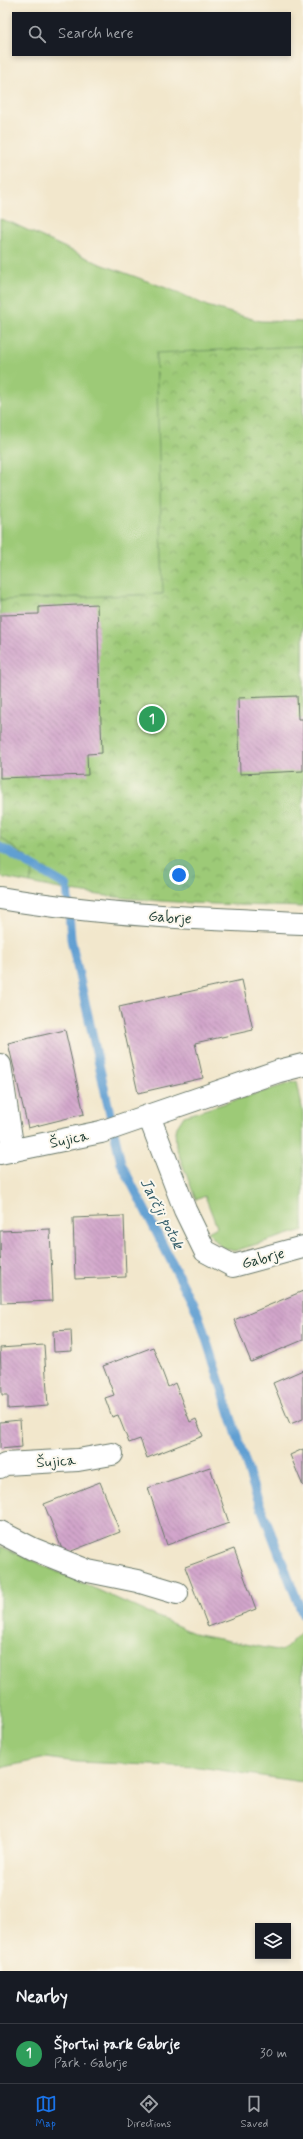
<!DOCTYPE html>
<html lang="en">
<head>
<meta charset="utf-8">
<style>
	body { margin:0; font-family:Mynerve,sans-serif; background:#242831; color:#f1f3f6 }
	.controls { position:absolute; right:12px; bottom:12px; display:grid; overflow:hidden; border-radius:0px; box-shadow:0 2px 6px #0003 }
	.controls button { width:36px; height:36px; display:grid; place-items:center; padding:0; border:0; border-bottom:1px solid #363941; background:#171b24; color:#f1f3f6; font:20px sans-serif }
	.you { position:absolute; left:179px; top:875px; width:14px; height:14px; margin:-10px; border:3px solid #fff; border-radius:50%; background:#1a73e8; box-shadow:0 0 0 6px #1a73e833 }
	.badge { display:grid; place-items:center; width:26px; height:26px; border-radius:50%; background:#1a73e8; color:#fff; font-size:13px; font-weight:700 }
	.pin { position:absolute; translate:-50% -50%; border:2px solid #fff; box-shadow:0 1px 4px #0006 }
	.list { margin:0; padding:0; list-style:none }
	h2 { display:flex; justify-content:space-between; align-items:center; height:52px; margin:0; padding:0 16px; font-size:17px }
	h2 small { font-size:13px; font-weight:400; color:#9ea1a6 }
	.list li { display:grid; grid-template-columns:26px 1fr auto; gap:12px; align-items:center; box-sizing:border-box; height:60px; padding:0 16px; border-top:1px solid #363941 }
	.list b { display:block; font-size:15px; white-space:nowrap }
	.list p { margin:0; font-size:13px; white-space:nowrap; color:#9ea1a6 }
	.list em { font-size:13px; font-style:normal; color:#9ea1a6 }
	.icon { flex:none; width:22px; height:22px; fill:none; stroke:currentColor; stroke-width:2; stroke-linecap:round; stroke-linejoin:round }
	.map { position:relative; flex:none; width:303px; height:1971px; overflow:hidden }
	.search { position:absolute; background:#171b24; box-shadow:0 2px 6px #0003; left:12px; right:12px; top:12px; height:44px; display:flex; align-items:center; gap:10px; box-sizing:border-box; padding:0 14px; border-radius:0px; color:#9ea1a6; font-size:15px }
	.sheet { height:112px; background:#171b24 }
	nav { display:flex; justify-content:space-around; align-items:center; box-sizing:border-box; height:56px; border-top:1px solid #363941; background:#171b24; font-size:11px; color:#9ea1a6 }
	nav a { display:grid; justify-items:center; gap:2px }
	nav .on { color:#1a73e8 }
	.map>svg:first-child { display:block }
</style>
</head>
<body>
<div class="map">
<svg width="303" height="1971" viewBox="0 0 303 1971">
	<defs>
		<pattern id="park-crowns" width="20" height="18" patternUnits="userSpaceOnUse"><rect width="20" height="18" fill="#9dca77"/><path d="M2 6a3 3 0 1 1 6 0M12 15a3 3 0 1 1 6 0" fill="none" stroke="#7fa562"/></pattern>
		<pattern id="building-back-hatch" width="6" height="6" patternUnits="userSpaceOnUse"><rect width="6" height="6" fill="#d2a5cb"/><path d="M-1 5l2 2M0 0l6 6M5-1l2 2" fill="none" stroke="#aa88a6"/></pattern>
	</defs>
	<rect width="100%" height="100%" fill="#fbf7ec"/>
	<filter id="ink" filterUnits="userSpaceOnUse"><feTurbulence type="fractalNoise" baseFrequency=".025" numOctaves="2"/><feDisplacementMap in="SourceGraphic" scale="8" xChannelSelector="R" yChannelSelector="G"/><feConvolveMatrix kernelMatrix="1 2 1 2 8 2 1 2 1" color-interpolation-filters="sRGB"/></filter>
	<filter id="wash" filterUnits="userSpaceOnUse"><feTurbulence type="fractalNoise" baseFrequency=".012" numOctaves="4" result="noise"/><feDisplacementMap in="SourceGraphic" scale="16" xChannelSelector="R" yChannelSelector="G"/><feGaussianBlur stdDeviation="0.9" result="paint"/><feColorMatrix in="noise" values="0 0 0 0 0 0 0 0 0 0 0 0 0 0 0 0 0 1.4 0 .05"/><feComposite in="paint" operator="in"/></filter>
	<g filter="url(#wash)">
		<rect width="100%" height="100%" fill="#f2e7cc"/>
		<path fill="#9dca77" stroke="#5e8456" d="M0,219L12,223L98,263L177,292L207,306L260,321L303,322V671L163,594L0,600Z
			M0,837L34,864L30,883L0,877Z
			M297,1081L303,1113V1230L234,1251L221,1247L208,1232L217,1227L205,1196L196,1200L176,1147L175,1130L184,1116Z
			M0,1546L198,1635L282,1651L302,1631L303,1782L199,1767L77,1762L46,1758L0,1768Z"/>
		<path fill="url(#park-crowns)" stroke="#5e8456" d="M303,346V907C212,904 119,903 30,883L34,863L0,837V600L163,594L156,353Z"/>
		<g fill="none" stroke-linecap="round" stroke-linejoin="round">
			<path stroke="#609fd2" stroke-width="9" d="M0,847L67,886L71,939L121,1163L198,1314L255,1492L303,1615"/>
		</g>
		<g id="blocks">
			<path fill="url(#building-back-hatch)" d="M97,604L102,753L87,754L88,775L0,778V615L39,614V607Z
				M297,696L298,719H303V771L240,774L238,698Z
				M242,980L253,1030L195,1043L203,1078L138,1093L119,1007Z
				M65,1030L84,1114L28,1128L8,1043Z
				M124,1216L126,1277L75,1279L73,1218Z
				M50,1229L53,1301L1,1303L0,1231Z
				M303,1291V1340L251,1362L234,1320Z
				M71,1330L72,1351L54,1352L53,1331Z
				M44,1345L48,1406L8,1409V1395H2L0,1348Z
				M153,1347L168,1387L175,1383L190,1422L196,1419L203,1436L147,1458L140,1439L129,1443L118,1415L112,1417L105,1398L114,1395L103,1366Z
				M303,1370V1419L290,1424L273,1383Z
				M20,1420L22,1447L0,1449V1422Z
				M303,1449V1486L290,1455Z
				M210,1467L229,1523L167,1545L148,1488Z
				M100,1482L120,1532L64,1554L44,1504Z
				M234,1549L256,1609L208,1627L185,1567Z"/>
		</g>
	</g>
	<g filter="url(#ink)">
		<use href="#blocks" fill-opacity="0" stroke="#697869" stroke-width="1"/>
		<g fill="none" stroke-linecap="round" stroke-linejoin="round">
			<g stroke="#697869" stroke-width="24">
				<path id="minor" d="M0,898C100,915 202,919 303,923
					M0,1065L13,1151
					M149,1116L185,1210L205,1251L233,1266L303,1247
					M0,1153L101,1132L279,1071L303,1065
					M0,1467L5,1464L78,1460L112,1454
					M0,1532L33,1549L88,1571L137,1581L177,1593"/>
			</g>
			<use href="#minor" stroke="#fff" stroke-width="22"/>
		</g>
	</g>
	<g text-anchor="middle" stroke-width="4" stroke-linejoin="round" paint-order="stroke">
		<g font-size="15" fill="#1f3d34" stroke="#fbf7ec">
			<text transform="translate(170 917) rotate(4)" y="5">Gabrje</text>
			<text transform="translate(69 1139) rotate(-12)" y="5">Šujica</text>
			<text transform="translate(263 1258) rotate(-15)" y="5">Gabrje</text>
			<text transform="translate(56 1461) rotate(-4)" y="5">Šujica</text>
		</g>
		<g font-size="16" font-style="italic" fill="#365f6b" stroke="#fbf7ec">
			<text transform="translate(163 1213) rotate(63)" y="6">Jarčji potok</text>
		</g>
	</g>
</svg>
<div class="controls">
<button><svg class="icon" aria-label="layers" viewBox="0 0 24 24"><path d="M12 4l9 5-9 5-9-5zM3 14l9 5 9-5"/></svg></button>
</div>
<div class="you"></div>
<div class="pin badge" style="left:152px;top:719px;background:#2e9e5b">1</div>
<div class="search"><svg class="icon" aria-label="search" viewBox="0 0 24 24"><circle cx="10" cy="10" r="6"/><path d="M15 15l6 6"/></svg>Search here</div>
</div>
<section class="sheet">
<h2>Nearby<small></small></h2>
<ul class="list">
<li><span class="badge" style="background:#2e9e5b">1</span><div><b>Športni park Gabrje</b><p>Park · Gabrje</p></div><em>30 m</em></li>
</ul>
</section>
<nav>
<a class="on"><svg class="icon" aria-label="map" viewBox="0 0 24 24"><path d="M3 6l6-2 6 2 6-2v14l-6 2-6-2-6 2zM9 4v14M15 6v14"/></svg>Map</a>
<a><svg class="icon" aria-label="directions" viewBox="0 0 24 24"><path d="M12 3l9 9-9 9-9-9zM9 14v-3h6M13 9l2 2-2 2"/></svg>Directions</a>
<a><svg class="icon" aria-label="saved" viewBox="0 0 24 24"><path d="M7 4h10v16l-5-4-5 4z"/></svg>Saved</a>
</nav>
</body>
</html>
